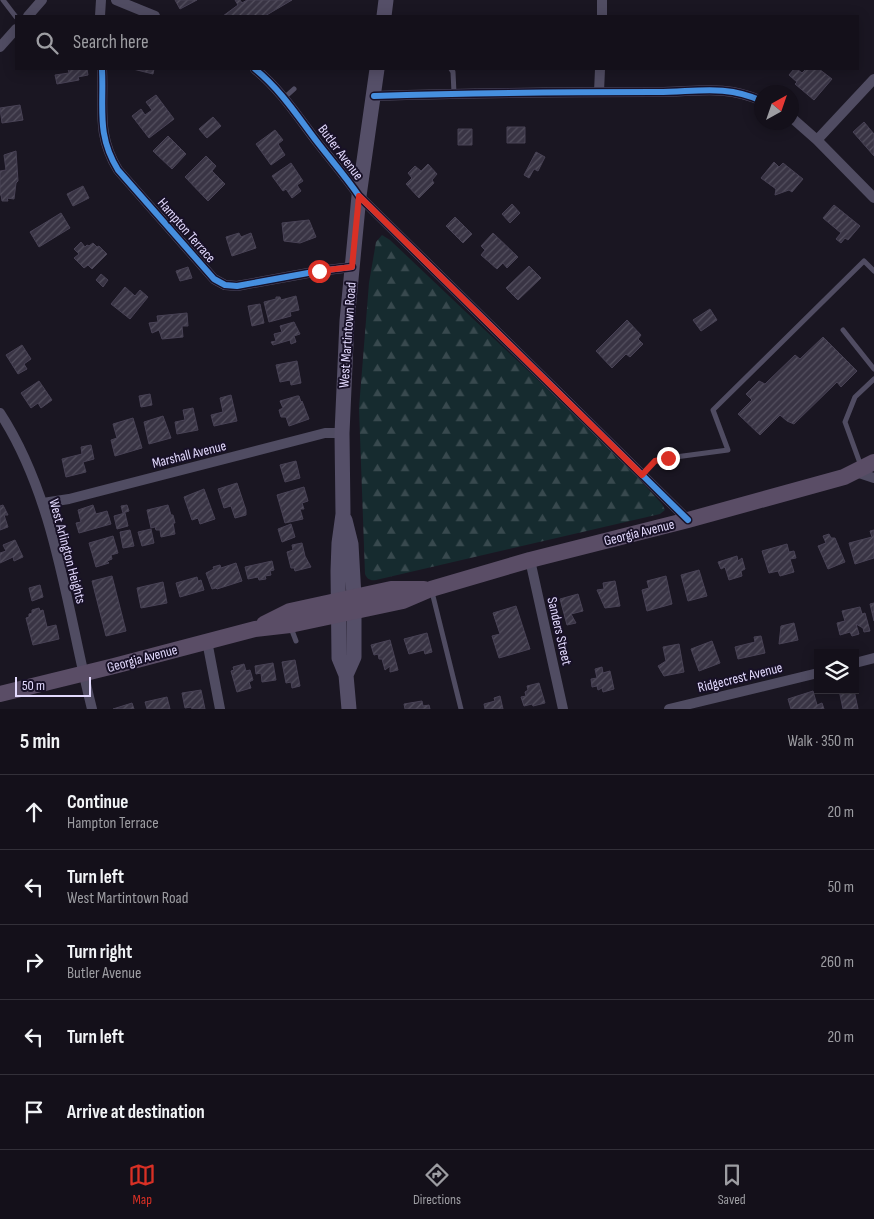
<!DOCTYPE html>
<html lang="en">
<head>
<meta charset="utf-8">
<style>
	body { margin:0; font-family:"Sofia Sans Condensed",sans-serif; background:#1d1923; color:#f1f3f6 }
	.controls { position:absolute; right:15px; bottom:15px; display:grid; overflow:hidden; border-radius:0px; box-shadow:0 2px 12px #0003 }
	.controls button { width:45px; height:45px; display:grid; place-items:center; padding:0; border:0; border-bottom:1px solid #333039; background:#14101a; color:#f1f3f6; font:25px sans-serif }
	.compass { position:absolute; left:754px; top:85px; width:45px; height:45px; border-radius:50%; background:#14101a; box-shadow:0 2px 12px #0003; rotate:40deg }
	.scale { position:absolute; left:15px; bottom:12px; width:76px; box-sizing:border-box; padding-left:5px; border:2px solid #e2d9fd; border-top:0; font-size:14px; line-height:18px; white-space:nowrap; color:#e2d9fd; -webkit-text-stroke:4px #181127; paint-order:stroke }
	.stop { position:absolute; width:15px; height:15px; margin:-11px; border:4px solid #d93025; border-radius:50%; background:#fff }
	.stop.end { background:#d93025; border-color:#fff; box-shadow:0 1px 5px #0008 }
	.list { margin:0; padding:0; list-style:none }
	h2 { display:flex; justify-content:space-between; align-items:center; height:65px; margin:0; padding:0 20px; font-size:21px }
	h2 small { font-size:16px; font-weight:400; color:#9d9da2 }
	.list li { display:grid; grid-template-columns:32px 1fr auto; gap:15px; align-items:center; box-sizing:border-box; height:75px; padding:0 20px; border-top:1px solid #333039 }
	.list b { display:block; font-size:19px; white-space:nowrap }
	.list p { margin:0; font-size:16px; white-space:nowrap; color:#9d9da2 }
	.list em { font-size:16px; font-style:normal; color:#9d9da2 }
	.icon { flex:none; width:28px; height:28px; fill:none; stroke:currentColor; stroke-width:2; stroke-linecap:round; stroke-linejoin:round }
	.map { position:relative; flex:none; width:874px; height:709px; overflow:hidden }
	.search { position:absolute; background:#14101a; box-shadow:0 2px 12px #0003; left:15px; right:15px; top:15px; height:55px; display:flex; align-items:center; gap:12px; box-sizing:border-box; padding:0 18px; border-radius:0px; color:#9d9da2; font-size:19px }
	.sheet { height:440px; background:#14101a }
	nav { display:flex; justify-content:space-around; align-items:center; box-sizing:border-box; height:70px; border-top:1px solid #333039; background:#14101a; font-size:14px; color:#9d9da2 }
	nav a { display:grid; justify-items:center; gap:2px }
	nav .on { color:#d93025 }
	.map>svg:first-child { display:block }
</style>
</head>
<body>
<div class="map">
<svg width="874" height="709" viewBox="0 0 874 709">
	<defs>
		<pattern id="forest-firs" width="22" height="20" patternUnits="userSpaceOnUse" patternTransform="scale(1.25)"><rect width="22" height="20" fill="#162b2f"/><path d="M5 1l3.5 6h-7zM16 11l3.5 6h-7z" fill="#38494e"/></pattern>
		<pattern id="building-hatch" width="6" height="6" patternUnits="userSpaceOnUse" patternTransform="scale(1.25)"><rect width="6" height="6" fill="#393444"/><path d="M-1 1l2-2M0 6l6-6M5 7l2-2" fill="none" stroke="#555160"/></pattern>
	</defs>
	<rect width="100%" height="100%" fill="#1a1622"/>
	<path fill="url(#forest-firs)" d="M382,235L390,240L617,455L662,504L665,510L660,514L376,580C370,581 367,579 365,574L359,408L369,283L376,242Z"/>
	<path fill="url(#building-hatch)" stroke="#484255" d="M175,0H197L180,9Z
		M235,0H240L242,3L247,0H292L265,16H223L238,5Z
		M68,69H87L88,75L78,77L79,80L57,84L55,75L69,73Z
		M133,69H154L153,74Z
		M794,69H797L802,73L806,69H819L832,79L814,100L795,84L797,82L789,75Z
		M156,95L174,119L149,138L132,116L141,109L145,115L152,110L146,102Z
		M20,105L23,120L2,123L0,108Z
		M213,117L221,126L207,138L199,129Z
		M864,122L874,134V156L853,132Z
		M507,127H525V143H507Z
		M458,129H472V145H458Z
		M275,130L283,140L278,144L285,155L271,165L256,144Z
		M168,136L186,154L172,169L153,151Z
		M16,151L18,181L16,183L14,199L7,198L8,201H2L1,195H0V171L6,170L4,155Z
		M536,152L545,157L538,171L534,169L529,178L524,175Z
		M206,156L216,166L212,171L225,184L208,201L185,177Z
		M774,162L779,167L783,163L803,179L792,192L789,190L775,195L776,189L761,178Z
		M291,163L303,181L297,185L301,191L292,198L286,189L283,191L272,176Z
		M428,164L437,174L432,180L434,183L419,198L406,184L412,178L408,173L415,166L421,171Z
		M83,186L89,198L73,206L67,194Z
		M512,204L520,213L510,223L502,214Z
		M834,205L860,226L848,240L845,238L841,243L836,239L841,233L823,218Z
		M61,213L70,228L39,247L30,232Z
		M455,217L472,234L463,243L446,226Z
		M309,220L316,237L300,243L284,241L282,223Z
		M239,233L241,237L251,233L256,248L232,256L226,237Z
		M493,233L518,257L507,268L503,263L497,269L481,255L485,250L481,246Z
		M81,242L85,247L87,245L89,246L93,243L97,247L99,246L107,254L92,269L88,265L84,268L74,258L79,254L74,249Z
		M529,266L541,278L518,300L506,288Z
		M188,267L192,278L180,281L176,271Z
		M101,274L108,280L103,287L96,280Z
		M125,287L135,296L140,290L148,297L130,319L111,304Z
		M296,296L299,310L290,312L291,316L269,322L264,302L276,299V297H280L281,300Z
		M260,304L264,323L252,326L248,306Z
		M710,309L717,320L701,331L693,320Z
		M187,313L188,326H182L183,337L162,339L159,330L152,333L149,323L158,322L157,316Z
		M627,320L641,335L638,339L643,344L630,357L626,354L612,368L596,351Z
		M294,322L300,334L294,336L296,342L291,344L290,340L273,345L271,342L276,341L274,334L282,332L280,326Z
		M823,337L857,371L841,387L837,382L794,424L787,421L780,415L760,435L738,414L752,400L746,394L759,381L765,384L795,355L800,359Z
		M22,345L31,359L24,364L27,369L18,374L6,355Z
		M297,361L301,383L291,385L290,380L280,382L276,365Z
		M39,381L52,400L41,408L38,403L31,408L21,393Z
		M150,394L152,405L141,407L139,396Z
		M231,395L237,421L214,426L211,415L223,412L220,398Z
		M297,396H299L301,402L302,401L309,419L289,426L286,417H281L279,410L283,408L280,401Z
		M193,408L198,430L177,434L175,422L185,420L183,410Z
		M163,416L171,438L149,444L144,422Z
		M133,418L142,448L115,456L111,440L117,438L113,424Z
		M91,445L94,459L83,462L86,472L66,477L62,459L82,454L81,447Z
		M296,461L300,478L285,482L280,465Z
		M237,483L246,510V515L235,518L231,506L224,508L218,489Z
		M304,487L308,501L302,503L304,509H300L303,519L285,523L277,495Z
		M204,489L215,519L200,524L198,518L192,520L184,497Z
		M3,505L8,515H4L8,527L0,530V506Z
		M93,505L96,514L107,511L111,524L79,533L76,523L81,522L78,510Z
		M127,505L129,511L123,513L121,506Z
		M168,505L171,515H173L175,523H173L175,534L161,537L160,530H156L155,527L151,528L147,510Z
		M125,513L128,526L117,529L114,516Z
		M291,524L295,537L282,542L278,529Z
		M151,529L154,543L142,546L138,532Z
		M130,530L134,546L123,548L120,532Z
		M874,530V558L855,564L849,543L872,537L870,531Z
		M829,534L831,538H835L845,562L828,569L818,546L826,543L823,536Z
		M113,536L118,553L111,555L112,559L107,561L109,563L96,567L89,543Z
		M15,540L23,557L14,561L13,557L0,563V553L6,551L3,545Z
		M302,543L305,556L311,567L295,571L294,568H291L287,552L293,550L292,545Z
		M787,544L789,552L794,551L796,558L790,559L794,572L780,576L778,571L769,573L762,551Z
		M737,556L738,561L742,558L745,569L741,571L742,576L729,580L725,567L721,569L718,562Z
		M272,561L274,570L270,571L271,575L265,576L266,579L259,580L258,577L248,579L245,567Z
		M236,563L242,581L217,589L216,588L212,589L206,573L214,569L213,567L220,565L221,568Z
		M699,570L707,596L688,601L681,575Z
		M112,576L126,631L106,636L92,581Z
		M666,576L672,604L647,611L642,590L649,588L647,581Z
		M197,577L198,581L201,580L204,590L180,597L176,583Z
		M615,581L620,606L605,608L597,590L604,589L603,583Z
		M163,582L167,603L141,608L137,588Z
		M40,585L43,597L32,601L29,588Z
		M578,594L583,611L571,614L576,623L567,625L560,599Z
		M874,603V621L870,604Z
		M516,606L530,649L499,658L492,636L500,634L493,613Z
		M860,607L862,614L865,613L870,631L864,632L863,628L856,624L859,634L852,636L850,632L840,635L837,623L845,621L842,611Z
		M39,608L40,611L43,610L47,627L56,625L59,639L33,645L26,618L29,617V614L32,613V610Z
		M794,623L798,640L779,644L781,626Z
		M427,633L432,652L425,654L424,650L409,654L404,639Z
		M761,636L765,653L738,659L735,647L755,642L754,637Z
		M390,640L398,670L390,672V666L385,670L382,659H379L378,654L374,655L371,645Z
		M712,641L720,663L699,671L691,649Z
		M679,644L684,672L664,676L658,666L666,661L663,647Z
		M295,660L300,686L292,688L291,682L286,683L282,662Z
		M273,663L276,680L262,682L261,673L256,674L255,666Z
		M244,664L246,671L250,670L253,680L249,682L251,688L237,692L231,671L234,670L233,667Z
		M602,667L603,673L610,671L614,689L603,692L602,688L598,690L597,686L592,687L591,679L597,678L595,669Z
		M539,683L545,703L533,706L532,704L524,706L521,697L526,696L525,692L528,690L527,686Z
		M201,690L205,709H192L191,707L185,708L182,693Z
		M839,690H854L858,709H843Z
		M813,691L817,705L822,703L824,709H791L788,699Z
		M500,696L503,709H485L484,704L495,701L494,698Z
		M167,697L170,709H147L145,702Z
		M422,701L423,706L429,705L430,709H405L404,704Z
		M132,703L134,709H113Z"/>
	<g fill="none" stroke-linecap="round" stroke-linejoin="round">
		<path stroke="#504c62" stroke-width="5" d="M3,0L16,17
			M451,69L453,72L454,93
			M284,98L294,89
			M843,330L874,369
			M861,466L845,422L855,397L874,379
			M641,475L655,461L668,458L728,450L713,410L864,261L874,271
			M432,592L461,709
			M291,628L296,641"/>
		<path stroke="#504c62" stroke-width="10" d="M116,0L155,16
			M28,16L42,0
			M100,16L101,0
			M602,16V0
			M0,47L16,29
			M102,69C104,108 96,134 118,170L214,279L225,285L237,286L319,271L352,267
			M255,69C281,90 298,117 318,143C332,161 346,177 359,196L688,520
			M599,92L600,69
			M374,96C467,93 560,92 653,92C692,93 723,83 762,101
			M792,118L817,140L874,198
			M817,140L874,79
			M0,413C56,499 67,611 92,709
			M856,472L874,478
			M43,503L69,499L325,433H342
			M530,560L563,709
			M207,641L220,709
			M855,663L874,658
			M669,709L818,673"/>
		<path stroke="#554f68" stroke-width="15" d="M384,16L386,0
			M345,520L351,544L354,597V657L346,675
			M349,709L346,675L339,658L338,571L339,543L343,514L342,433L347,321L359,196L377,69"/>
		<path stroke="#5a4d66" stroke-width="16" d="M264,624L290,611L391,589H424
			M0,694L114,666L255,629L290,625L403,601L431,589L530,560L688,520L844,477L874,462"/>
		<g stroke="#181127" stroke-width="9">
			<path id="cycleway" d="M102,69C104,108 96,134 118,170L214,279L225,285L237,286L319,271L352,267
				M255,69C281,90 298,117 318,143C332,161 346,177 359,196L688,520
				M374,96C467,93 560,92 653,92C692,93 723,83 762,101"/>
		</g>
		<use href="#cycleway" stroke="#468fdf" stroke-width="6"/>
	</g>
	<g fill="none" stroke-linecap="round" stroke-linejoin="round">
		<path stroke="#d93025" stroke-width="6" d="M319,271L352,267L359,196L642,475L655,461L668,458"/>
	</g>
	<g text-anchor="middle" stroke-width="4" stroke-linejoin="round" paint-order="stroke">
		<g font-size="14" fill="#e2d9fd" stroke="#181127">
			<text transform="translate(341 152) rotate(53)" y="5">Butler Avenue</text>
			<text transform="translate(187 230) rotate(49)" y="5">Hampton Terrace</text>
			<text transform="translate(347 335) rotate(-86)" y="5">West Martintown Road</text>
			<text transform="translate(189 454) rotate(-14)" y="5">Marshall Avenue</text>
			<text transform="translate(639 532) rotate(-14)" y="5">Georgia Avenue</text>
			<text transform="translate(68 551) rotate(75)" y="5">West Arlington Heights</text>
			<text transform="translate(560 631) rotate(77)" y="5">Sanders Street</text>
			<text transform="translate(142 658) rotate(-15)" y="5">Georgia Avenue</text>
			<text transform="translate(740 677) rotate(-14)" y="5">Ridgecrest Avenue</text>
		</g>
	</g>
</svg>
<div class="controls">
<button><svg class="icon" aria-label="layers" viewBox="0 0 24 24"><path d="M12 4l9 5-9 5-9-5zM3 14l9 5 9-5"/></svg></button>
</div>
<svg class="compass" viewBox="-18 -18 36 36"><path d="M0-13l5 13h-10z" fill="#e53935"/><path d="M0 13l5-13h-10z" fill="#9d9da2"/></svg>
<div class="scale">50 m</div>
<div class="stop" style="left:319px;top:271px"></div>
<div class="stop end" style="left:668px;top:458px"></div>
<div class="search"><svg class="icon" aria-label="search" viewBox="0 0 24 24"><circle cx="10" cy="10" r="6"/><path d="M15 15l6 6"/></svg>Search here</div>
</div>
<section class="sheet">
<h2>5 min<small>Walk · 350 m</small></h2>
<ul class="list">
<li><svg class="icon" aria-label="ahead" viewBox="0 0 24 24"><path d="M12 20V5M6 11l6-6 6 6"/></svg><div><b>Continue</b><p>Hampton Terrace</p></div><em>20 m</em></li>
<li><svg class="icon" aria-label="left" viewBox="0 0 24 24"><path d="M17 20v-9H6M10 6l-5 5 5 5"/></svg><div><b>Turn left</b><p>West Martintown Road</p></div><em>50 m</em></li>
<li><svg class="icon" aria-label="right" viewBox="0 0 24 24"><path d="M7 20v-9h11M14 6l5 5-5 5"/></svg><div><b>Turn right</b><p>Butler Avenue</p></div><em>260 m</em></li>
<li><svg class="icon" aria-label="left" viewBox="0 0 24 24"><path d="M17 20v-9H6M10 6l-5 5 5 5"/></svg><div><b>Turn left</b></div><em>20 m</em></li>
<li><svg class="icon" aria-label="arrive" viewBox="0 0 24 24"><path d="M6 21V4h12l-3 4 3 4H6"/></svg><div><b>Arrive at destination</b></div></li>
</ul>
</section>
<nav>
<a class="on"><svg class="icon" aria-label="map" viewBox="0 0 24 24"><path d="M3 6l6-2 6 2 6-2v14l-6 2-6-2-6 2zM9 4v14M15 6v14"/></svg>Map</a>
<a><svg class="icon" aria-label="directions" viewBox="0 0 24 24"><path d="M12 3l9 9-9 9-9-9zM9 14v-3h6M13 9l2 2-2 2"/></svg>Directions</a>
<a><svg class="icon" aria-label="saved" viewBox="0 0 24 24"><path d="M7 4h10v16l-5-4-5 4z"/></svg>Saved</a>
</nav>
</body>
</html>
